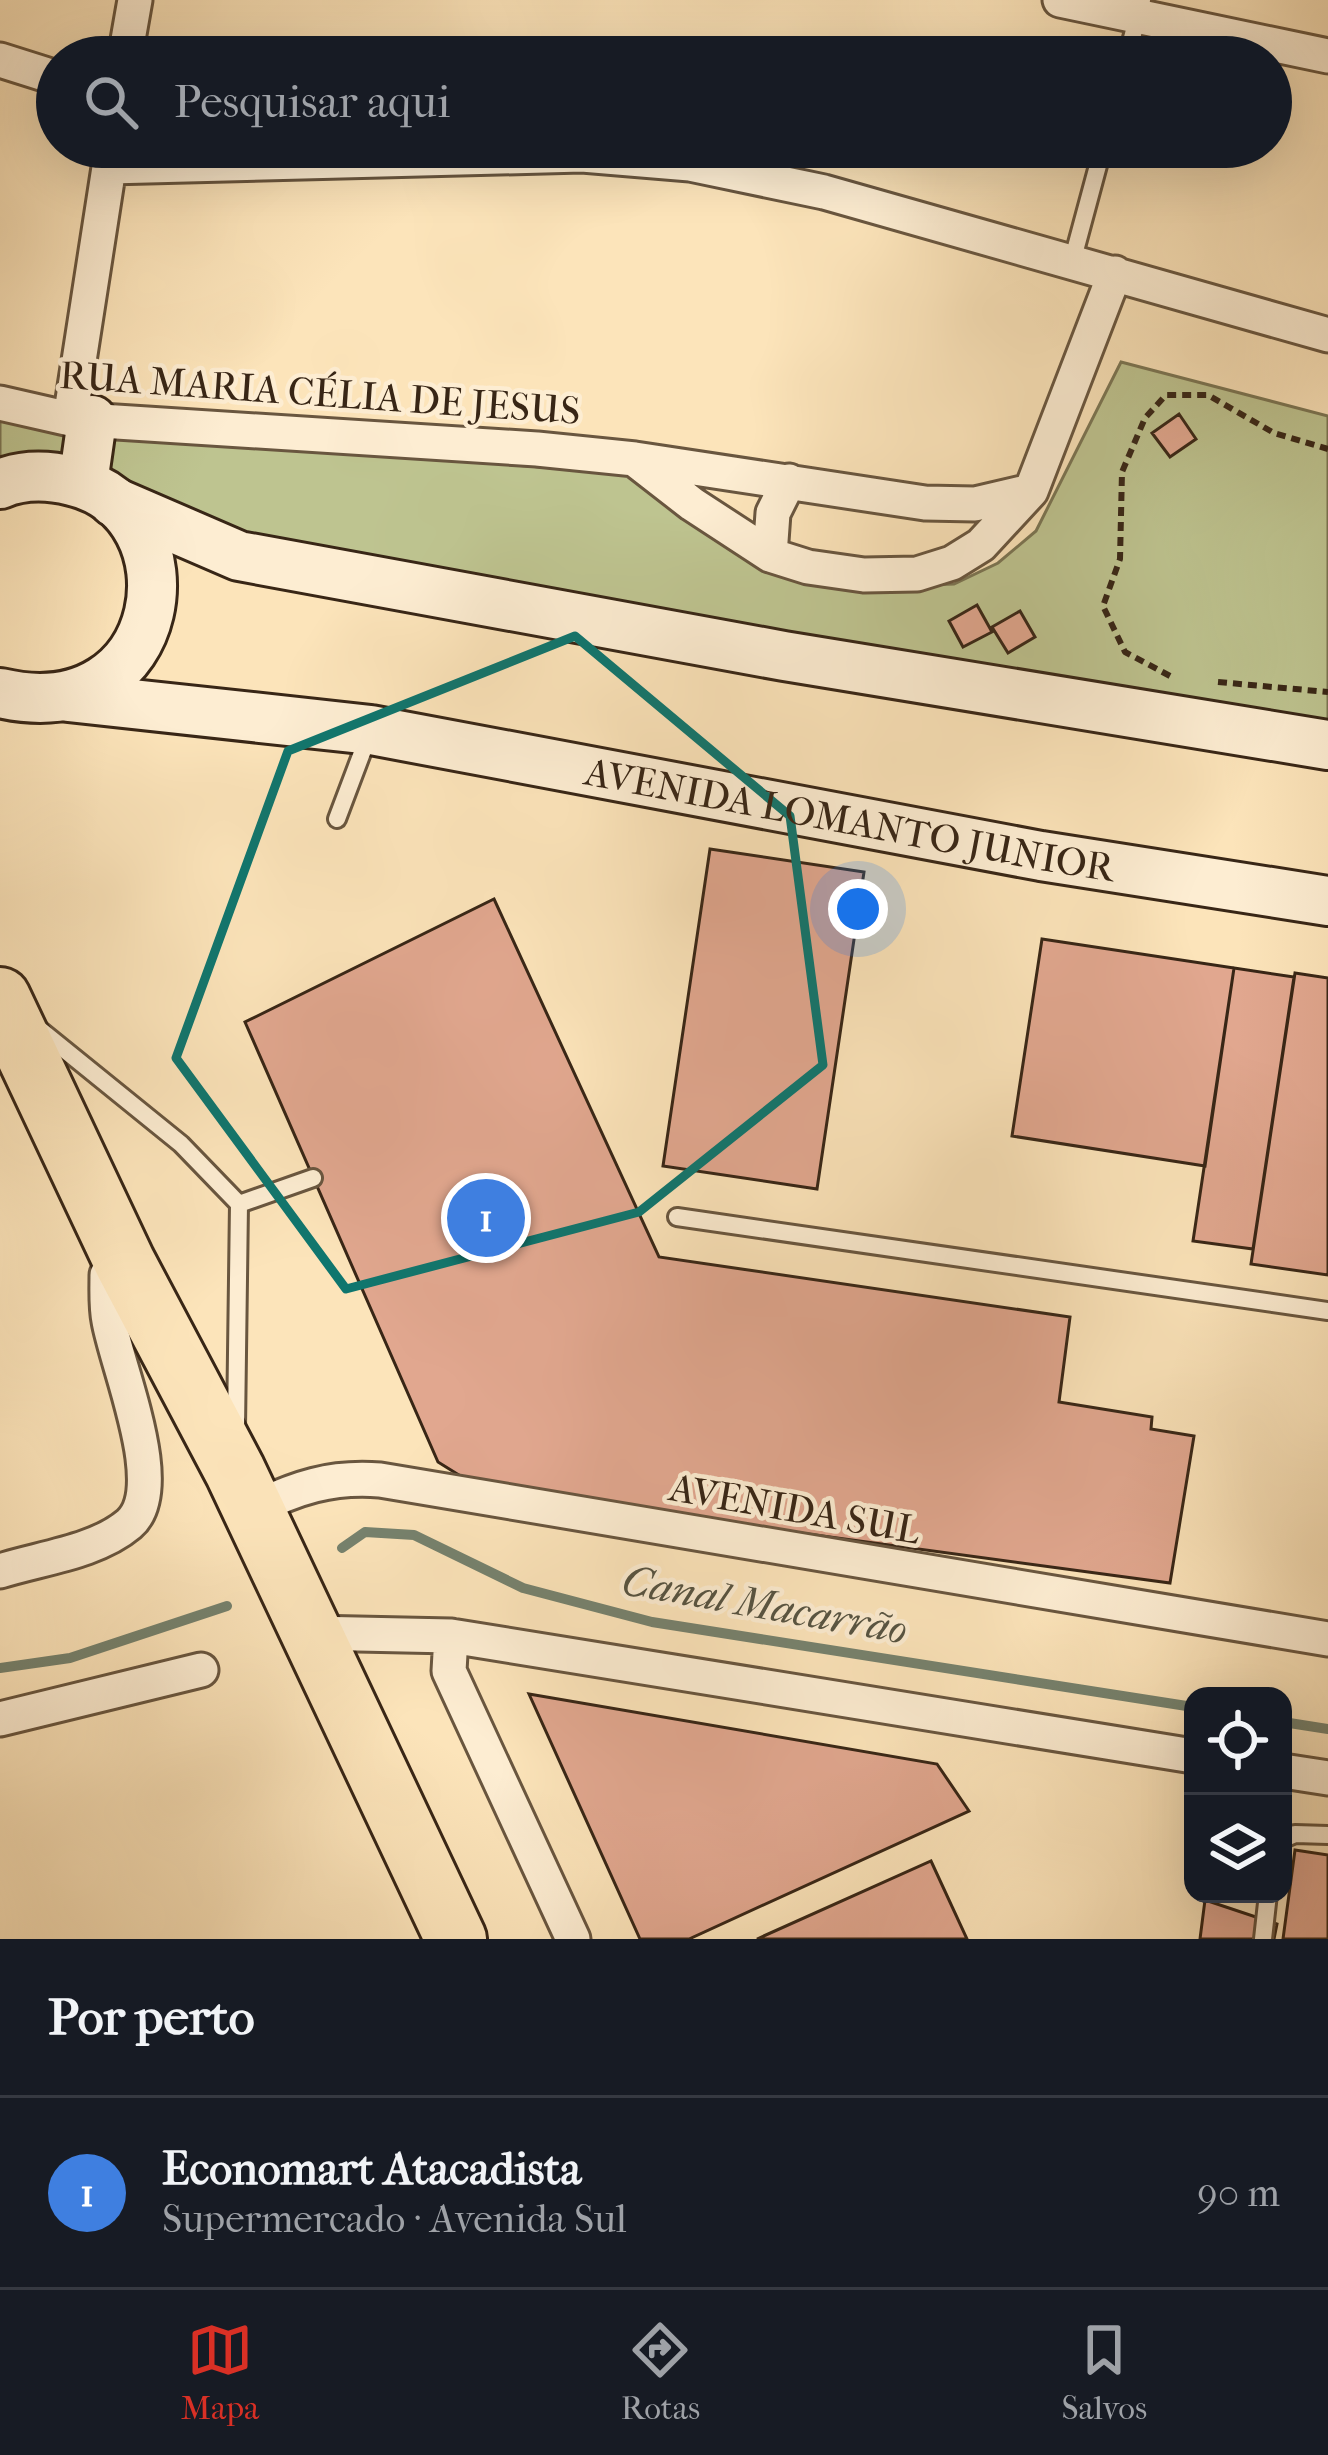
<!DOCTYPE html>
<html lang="pt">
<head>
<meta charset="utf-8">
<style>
	body { margin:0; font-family:"IM FELL French Canon",serif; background:#20242c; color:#f1f3f6 }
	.controls { position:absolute; right:36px; bottom:36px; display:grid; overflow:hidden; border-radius:24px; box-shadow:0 12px 48px #0002 }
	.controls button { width:108px; height:108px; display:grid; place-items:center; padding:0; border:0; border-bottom:3px solid #363941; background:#171b24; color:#f1f3f6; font:60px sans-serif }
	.you { position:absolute; left:858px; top:909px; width:42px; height:42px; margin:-30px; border:9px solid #fff; border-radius:50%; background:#1a73e8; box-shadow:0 0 0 18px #1a73e833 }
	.badge { display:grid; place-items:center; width:78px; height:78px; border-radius:50%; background:#d93025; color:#fff; font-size:39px; font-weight:700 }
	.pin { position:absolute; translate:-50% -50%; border:6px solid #fff; box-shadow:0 3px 12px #0006 }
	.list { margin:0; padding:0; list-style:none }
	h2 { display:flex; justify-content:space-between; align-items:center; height:156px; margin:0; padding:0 48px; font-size:51px }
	h2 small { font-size:39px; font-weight:400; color:#9ea1a6 }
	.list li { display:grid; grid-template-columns:78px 1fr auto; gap:36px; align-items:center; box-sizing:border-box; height:192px; padding:0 48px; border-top:3px solid #363941 }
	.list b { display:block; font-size:45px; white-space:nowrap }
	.list p { margin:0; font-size:39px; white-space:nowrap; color:#9ea1a6 }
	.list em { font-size:39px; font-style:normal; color:#9ea1a6 }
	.icon { flex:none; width:66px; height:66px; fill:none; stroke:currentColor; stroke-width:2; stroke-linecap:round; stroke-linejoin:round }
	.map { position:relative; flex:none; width:1328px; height:1939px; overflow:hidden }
	.search { position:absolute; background:#171b24; box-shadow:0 12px 48px #0002; left:36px; right:36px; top:36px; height:132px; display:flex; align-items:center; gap:30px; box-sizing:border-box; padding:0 42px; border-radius:66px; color:#9ea1a6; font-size:45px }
	.sheet { height:348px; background:#171b24 }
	nav { display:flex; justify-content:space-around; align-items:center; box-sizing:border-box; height:168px; border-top:3px solid #363941; background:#171b24; font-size:33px; color:#9ea1a6 }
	nav a { display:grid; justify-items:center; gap:6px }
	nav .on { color:#d93025 }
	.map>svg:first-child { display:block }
</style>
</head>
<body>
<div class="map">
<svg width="1328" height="1939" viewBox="0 0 1328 1939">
	<rect width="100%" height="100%" fill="#fce4ba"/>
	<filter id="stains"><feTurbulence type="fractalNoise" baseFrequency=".00167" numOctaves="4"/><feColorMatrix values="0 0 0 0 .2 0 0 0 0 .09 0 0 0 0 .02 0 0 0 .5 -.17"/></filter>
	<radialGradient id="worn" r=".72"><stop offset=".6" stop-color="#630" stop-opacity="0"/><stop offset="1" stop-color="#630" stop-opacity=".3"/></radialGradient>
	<path fill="#bec490" stroke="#7b7553" stroke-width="3" d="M1121,362L1328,416V756L597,612L77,496L0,457V406L300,448L604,472L638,477L877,587L954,584L998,563L1036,531Z"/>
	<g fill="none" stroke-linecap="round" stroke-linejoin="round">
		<path stroke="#76826e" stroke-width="10" d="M342,1548L365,1532L414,1535L523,1588L652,1622L1193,1707
			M0,1668L70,1658L227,1606
			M1283,1722L1328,1729"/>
	</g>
	<path fill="#e1a78f" stroke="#382616" stroke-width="3" d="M1179,414L1196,439L1170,457L1152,433Z
		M977,605L992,632L963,647L949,621Z
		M1020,611L1035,637L1008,653L992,627Z
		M710,849L864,872L817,1189L663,1166Z
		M494,899L659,1257L1070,1317L1059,1402L1152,1417L1151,1429L1194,1436L1170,1583L483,1490L438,1462L245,1022Z
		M1042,939L1234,968L1205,1166L1012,1136Z
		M1234,968L1294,977L1253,1249L1193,1241Z
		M1295,973L1328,978V1275L1251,1264Z
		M529,1694L937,1764L969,1811L689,1939H640Z
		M1295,1850L1328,1855V1939H1283Z
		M931,1861L967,1939H757Z
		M1205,1900L1277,1924L1274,1939H1200Z"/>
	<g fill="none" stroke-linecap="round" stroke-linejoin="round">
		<g stroke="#69563f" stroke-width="22">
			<path id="lane" d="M1127,57L1142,0
				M1072,262L1103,147
				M337,819L368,737
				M39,1029L181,1144L239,1204L236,1428
				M239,1204L313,1178
				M677,1217L1328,1311
				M1283,1839L1295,1834L1328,1835
				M1263,1939L1268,1894"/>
		</g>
		<g stroke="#69563f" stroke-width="39">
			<path id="street" d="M1060,0L1328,56
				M125,57L135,0
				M0,60L57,78
				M109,167L582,155L690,164L824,192L1328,335
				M0,403L70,419L537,449L635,459L925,503L975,504L1031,491
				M70,419L112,148
				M638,462L692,504L770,555L808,567L864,575L917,574L952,563L981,545L1031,491L1115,273
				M770,555L773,513L789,481
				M253,1509C296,1488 331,1476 380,1480L1328,1639
				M0,1571C41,1558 96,1552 129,1524C170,1489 117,1368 109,1321C106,1306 107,1290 107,1275L125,1263
				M311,1633L451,1636L1193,1756
				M451,1636L449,1671L573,1939
				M0,1719L201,1670
				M1283,1771L1328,1778"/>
		</g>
		<g stroke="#382616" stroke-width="54">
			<g id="secondary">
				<path d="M83,483L92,420"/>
				<path d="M0,484C24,474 48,475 72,481C201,511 172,733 0,693"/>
				<path d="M114,502L239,556L784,656L1328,745"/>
				<path id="s1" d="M68,697L371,730L1041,856L1328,901"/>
			</g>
		</g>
		<g stroke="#382616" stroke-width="66">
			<path id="highway" d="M0,998L125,1263L235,1471L456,1939"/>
		</g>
		<path stroke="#382616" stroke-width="6" stroke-dasharray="9 6" stroke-linecap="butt" d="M1170,676L1125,652L1103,606L1120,559L1122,472L1145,418L1166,395H1208L1274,433L1328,449
			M1218,682L1328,692"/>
		<use href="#lane" stroke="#fdedd2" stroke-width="16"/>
		<use href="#street" stroke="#fdedd2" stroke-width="33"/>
		<use href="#secondary" stroke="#fdedd2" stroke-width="48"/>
		<use href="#highway" stroke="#fce4ba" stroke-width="60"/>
	</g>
	<path fill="none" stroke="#0f766e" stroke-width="9" stroke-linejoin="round" d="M575,636L790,816L823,1065L639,1212L346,1289L176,1058L288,751Z"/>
	<g text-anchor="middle" stroke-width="9" stroke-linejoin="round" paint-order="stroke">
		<g font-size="39" fill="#382616" stroke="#fdedd2">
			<text transform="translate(320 392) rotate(4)" y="14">RUA MARIA CÉLIA DE JESUS</text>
			<text dy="14" stroke="none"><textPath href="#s1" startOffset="792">AVENIDA LOMANTO JUNIOR</textPath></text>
			<text transform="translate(795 1508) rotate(10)" y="14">AVENIDA SUL</text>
		</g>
		<g font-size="42" font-style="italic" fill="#575442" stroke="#fdedd2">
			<text transform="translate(765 1604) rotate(10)" y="15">Canal Macarrão</text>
		</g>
	</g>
	<rect width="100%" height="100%" filter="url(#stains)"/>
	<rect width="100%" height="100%" fill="url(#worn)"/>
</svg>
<div class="controls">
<button><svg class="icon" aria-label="locate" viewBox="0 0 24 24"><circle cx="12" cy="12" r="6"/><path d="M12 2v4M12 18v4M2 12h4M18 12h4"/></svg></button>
<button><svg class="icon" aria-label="layers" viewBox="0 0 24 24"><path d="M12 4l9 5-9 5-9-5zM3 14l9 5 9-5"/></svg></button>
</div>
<div class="you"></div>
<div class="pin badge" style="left:486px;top:1218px;background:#3f7fe0">1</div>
<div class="search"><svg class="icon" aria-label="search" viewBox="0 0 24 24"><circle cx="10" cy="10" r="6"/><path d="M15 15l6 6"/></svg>Pesquisar aqui</div>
</div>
<section class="sheet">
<h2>Por perto<small></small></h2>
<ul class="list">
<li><span class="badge" style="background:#3f7fe0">1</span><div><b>Economart Atacadista</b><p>Supermercado · Avenida Sul</p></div><em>90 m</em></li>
</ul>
</section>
<nav>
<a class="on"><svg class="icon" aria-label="map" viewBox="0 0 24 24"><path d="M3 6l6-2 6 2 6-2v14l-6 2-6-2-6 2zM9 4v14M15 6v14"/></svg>Mapa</a>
<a><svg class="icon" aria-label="directions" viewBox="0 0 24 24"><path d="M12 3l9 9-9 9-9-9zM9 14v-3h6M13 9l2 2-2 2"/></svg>Rotas</a>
<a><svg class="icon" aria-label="saved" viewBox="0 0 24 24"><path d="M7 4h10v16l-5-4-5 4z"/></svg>Salvos</a>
</nav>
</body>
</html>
